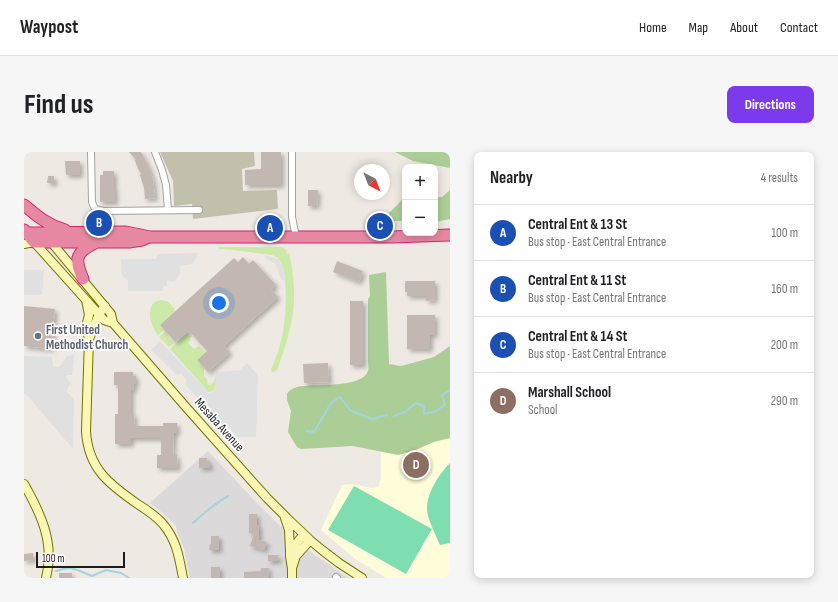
<!DOCTYPE html>
<html lang="en">
<head>
<meta charset="utf-8">
<style>
	body { margin:0; font-family:"Sofia Sans Condensed",sans-serif; background:#f6f6f6; color:#202124 }
	.controls { position:absolute; right:12px; top:12px; display:grid; overflow:hidden; border-radius:8px; box-shadow:0 2px 10px #0003 }
	.controls button { width:36px; height:36px; display:grid; place-items:center; padding:0; border:0; border-bottom:1px solid #e0e0e0; background:#fff; color:#202124; font:20px sans-serif }
	.compass { position:absolute; left:330px; top:12px; width:36px; height:36px; border-radius:50%; background:#fff; box-shadow:0 2px 10px #0003; rotate:138deg }
	.scale { position:absolute; left:12px; bottom:10px; width:89px; box-sizing:border-box; padding-left:4px; border:2px solid #1c1c1c; border-top:0; font-size:11px; line-height:14px; white-space:nowrap; color:#1c1c1c; -webkit-text-stroke:3px #fff; paint-order:stroke }
	.you { position:absolute; left:195px; top:151px; width:14px; height:14px; margin:-10px; border:3px solid #fff; border-radius:50%; background:#1a73e8; box-shadow:0 0 0 6px #1a73e833 }
	.badge { display:grid; place-items:center; width:26px; height:26px; border-radius:50%; background:#7c3aed; color:#fff; font-size:13px; font-weight:700 }
	.pin { position:absolute; translate:-50% -50%; border:2px solid #fff; box-shadow:0 1px 4px #0006 }
	.list { margin:0; padding:0; list-style:none }
	h2 { display:flex; justify-content:space-between; align-items:center; height:52px; margin:0; padding:0 16px; font-size:17px }
	h2 small { font-size:13px; font-weight:400; color:#757577 }
	.list li { display:grid; grid-template-columns:26px 1fr auto; gap:12px; align-items:center; box-sizing:border-box; height:56px; padding:0 16px; border-top:1px solid #e0e0e0 }
	.list b { display:block; font-size:15px; white-space:nowrap }
	.list p { margin:0; font-size:13px; white-space:nowrap; color:#757577 }
	.list em { font-size:13px; font-style:normal; color:#757577 }
	.map { position:relative; flex:none; width:426px; height:426px; overflow:hidden; border-radius:8px }
	header { display:flex; align-items:center; gap:24px; box-sizing:border-box; height:56px; padding:0 20px; background:#fff; border-bottom:1px solid #e0e0e0 }
	header strong { font-size:19px }
	nav { display:flex; gap:22px; margin-inline-start:auto; font-size:14px }
	.intro { display:flex; align-items:center; justify-content:space-between; box-sizing:border-box; height:96px; padding:0 24px }
	h1 { margin:0; font-size:28px }
	.button { padding:10px 18px; border-radius:8px; background:#7c3aed; color:#fff; font-size:14px; font-weight:700 }
	main { display:flex; gap:24px; padding:0 24px }
	aside { flex:1; background:#fff; border-radius:8px; box-shadow:0 2px 10px #0003 }
	.map>svg:first-child { display:block }
</style>
</head>
<body>
<header>
<strong>Waypost</strong>
<nav><a>Home</a><a>Map</a><a>About</a><a>Contact</a></nav>
</header>
<div class="intro"><h1>Find us</h1><a class="button">Directions</a></div>
<main>
<div class="map">
<svg width="426" height="426" viewBox="0 0 426 426">
	<defs>
		<filter id="shadow"><feDropShadow dx="3" dy="3" stdDeviation="2" flood-color="#0004"/></filter>
	</defs>
	<rect width="100%" height="100%" fill="#eee9e2"/>
	<path fill="#dbd9d9" d="M184,299L228,346L255,373L288,401L325,426H166L160,396L153,380L152,374L140,362L126,351Z"/>
	<path fill="#fffcda" d="M426,202V426H362L330,406L297,378L318,333L328,332L347,336L354,335L357,326L356,268Z"/>
	<path fill="#c2c0ad" d="M136,0H230L231,14L218,17L219,39L253,38L254,57L169,67L168,52L150,54L149,29Z"/>
	<path fill="#cde9a7" d="M195,95H258L262,98L263,102L265,101C271,125 272,152 266,176C263,190 258,204 253,218L250,220H248L247,218C252,206 257,192 259,179C262,164 265,118 254,106C252,105 250,104 248,103L209,98L195,97Z
		M136,148L143,149L151,157L150,160L136,173L140,178L134,183C126,174 120,151 136,148Z
		M141,179L145,184L144,185L150,191L145,195L135,185Z
		M163,181L167,185L166,186L167,188L164,191L170,197L175,194L181,201L173,208L180,216V224L183,227L184,232L186,233L189,231L192,223C192,231 194,241 183,240L181,237L180,235L146,197Z"/>
	<path fill="#abce96" d="M371,0H426V16L389,9Z
		M426,38V67L411,70V42L413,45H418Z
		M381,43V69H362C362,61 370,57 375,51C377,49 379,46 381,43Z
		M362,120L365,212L377,214L410,205L426,194V286L410,290L389,299L374,303L329,294L277,297L273,295L264,280L267,259L263,248V242C265,238 269,236 273,235C289,231 338,237 344,219C345,216 344,212 344,209V147L346,144L345,123Z"/>
	<path fill="#7fdeb1" d="M426,311V391L416,393C412,384 407,374 404,364C399,346 414,323 426,311Z
		M330,334L408,377L382,422L304,378Z"/>
	<path fill="#e0e0e0" d="M174,101L173,105L168,112L156,114V122L150,130L143,129V134H139V139H104V129L98,123L97,107H132L134,102Z
		M241,103L254,107L260,118L261,128H257L252,112L241,106Z
		M0,118H20L18,143H0Z
		M136,189L185,241L191,239L192,220L216,218L223,211L234,223L232,285H213L203,273L200,275L161,232L163,228L157,221L153,223L127,198Z
		M50,203L48,223H43L42,226L47,231L43,237V241L50,247L49,297L4,244L0,242V204L28,205L29,214L35,215L43,204Z"/>
	<g fill="none" stroke-linecap="round" stroke-linejoin="round">
		<path stroke="#a2d4dc" stroke-width="2" d="M370,264L381,260L392,251L400,254V262L410,260L421,253L418,243L426,238
			M282,279L290,280L307,251L316,245L326,258L348,267L363,263
			M169,371C180,361 191,351 204,344
			M32,419C48,413 53,418 68,424L82,418L97,421L105,426"/>
	</g>
	<path fill="#c2b8b1" filter="url(#shadow)" d="M105,0H117L125,15L129,27L131,46L121,47L120,36L116,23L117,22L112,12L111,8H112Z
		M237,0H257V33H221V18L237,17Z
		M41,9H56V23H42Z
		M79,19H90V36H91V50H76V23H79Z
		M24,24H30V32L23,31Z
		M284,38H294L293,54H284Z
		M219,105L225,112L229,108L252,133L247,137L254,145L200,194L206,200L184,220L173,208L183,199L165,179L151,190L136,173L210,106L214,110Z
		M313,109L339,119L335,130L309,120Z
		M381,129H411V148L402,149V144H383V140H381Z
		M326,149H339V213H326Z
		M0,154L31,157L27,197L0,194Z
		M383,163H411V183H406V197H383Z
		M304,211L305,230L280,231L279,212Z
		M90,220H109V224H112V232H110V238H107V262H110L111,274H139V271H153V281H150L149,303H153L154,316H133V303H137V286H107V292H91V262H94V233H90Z
		M175,306H183V310H186V316H175Z
		M225,362H233V373H235V388L243,390L240,398L226,394L230,381H225Z
		M187,384H195V398H185L186,392H187Z
		M9,401V408L0,409V402Z
		M244,403H254V409H244Z
		M187,415H196V426H187Z
		M237,416H245L244,426H220V420L237,419Z
		M35,421H48V426H35Z"/>
	<g fill="none" stroke-linecap="round" stroke-linejoin="round">
		<g stroke="#a3a3a3" stroke-width="8">
			<path id="street" d="M67,0L68,50L71,57L80,59L175,58
				M131,0L138,18L142,33L144,58
				M268,0V65L272,85
				M312,425L313,426"/>
		</g>
		<g stroke="#717304" stroke-width="10">
			<path id="secondary" d="M28,91L87,162L89,171
				M0,92L10,90L80,168L89,171L161,254L243,346L264,367L286,388L298,398L315,411L338,426
				M62,148L65,163L63,171V179L65,187
				M81,154L75,162L65,187L62,279C64,317 86,333 115,353C123,358 132,364 139,372C153,389 155,405 159,426
				M0,332C17,362 31,391 22,426
				M261,366L265,378L266,400
				M268,416L272,404L286,388
				M268,426V417L266,404V400L271,393L279,383"/>
		</g>
		<g stroke="#d82371" stroke-width="13">
			<path id="highway" d="M0,53C14,65 24,73 41,78
				M0,78L10,90H105L118,88L125,85
				M2,81L102,80L126,85H368L426,83
				M59,127C51,108 50,101 71,91"/>
		</g>
		<use href="#street" stroke="#fff" stroke-width="6"/>
		<use href="#secondary" stroke="#faf7b4" stroke-width="8"/>
		<use href="#highway" stroke="#e688a2" stroke-width="11"/>
	</g>
	<circle fill="#6b7280" stroke="#fff" stroke-width="1.5" cx="14" cy="184" r="4"/>
	<g text-anchor="middle" stroke-width="3.5" stroke-linejoin="round" paint-order="stroke">
		<g font-size="13" font-weight="bold" fill="#5b616d" stroke="#fff" text-anchor="start">
			<text x="22" y="182">First United<tspan x="22" dy="15">Methodist Church</tspan></text>
		</g>
		<g font-size="13" fill="#1c1c1c" stroke="#fff">
			<text transform="translate(196 272) rotate(48)" y="5">Mesaba Avenue</text>
		</g>
	</g>
</svg>
<div class="controls">
<button>+</button>
<button>−</button>
</div>
<svg class="compass" viewBox="-18 -18 36 36"><path d="M0-13l5 13h-10z" fill="#e53935"/><path d="M0 13l5-13h-10z" fill="#757577"/></svg>
<div class="scale">100 m</div>
<div class="you"></div>
<div class="pin badge" style="left:246px;top:76px;background:#1a4fb4">A</div>
<div class="pin badge" style="left:75px;top:71px;background:#1a4fb4">B</div>
<div class="pin badge" style="left:356px;top:74px;background:#1a4fb4">C</div>
<div class="pin badge" style="left:392px;top:313px;background:#8d6e63">D</div>
</div>
<aside>
<h2>Nearby<small>4 results</small></h2>
<ul class="list">
<li><span class="badge" style="background:#1a4fb4">A</span><div><b>Central Ent &amp; 13 St</b><p>Bus stop · East Central Entrance</p></div><em>100 m</em></li>
<li><span class="badge" style="background:#1a4fb4">B</span><div><b>Central Ent &amp; 11 St</b><p>Bus stop · East Central Entrance</p></div><em>160 m</em></li>
<li><span class="badge" style="background:#1a4fb4">C</span><div><b>Central Ent &amp; 14 St</b><p>Bus stop · East Central Entrance</p></div><em>200 m</em></li>
<li><span class="badge" style="background:#8d6e63">D</span><div><b>Marshall School</b><p>School</p></div><em>290 m</em></li>
</ul>
</aside>
</main>
</body>
</html>
